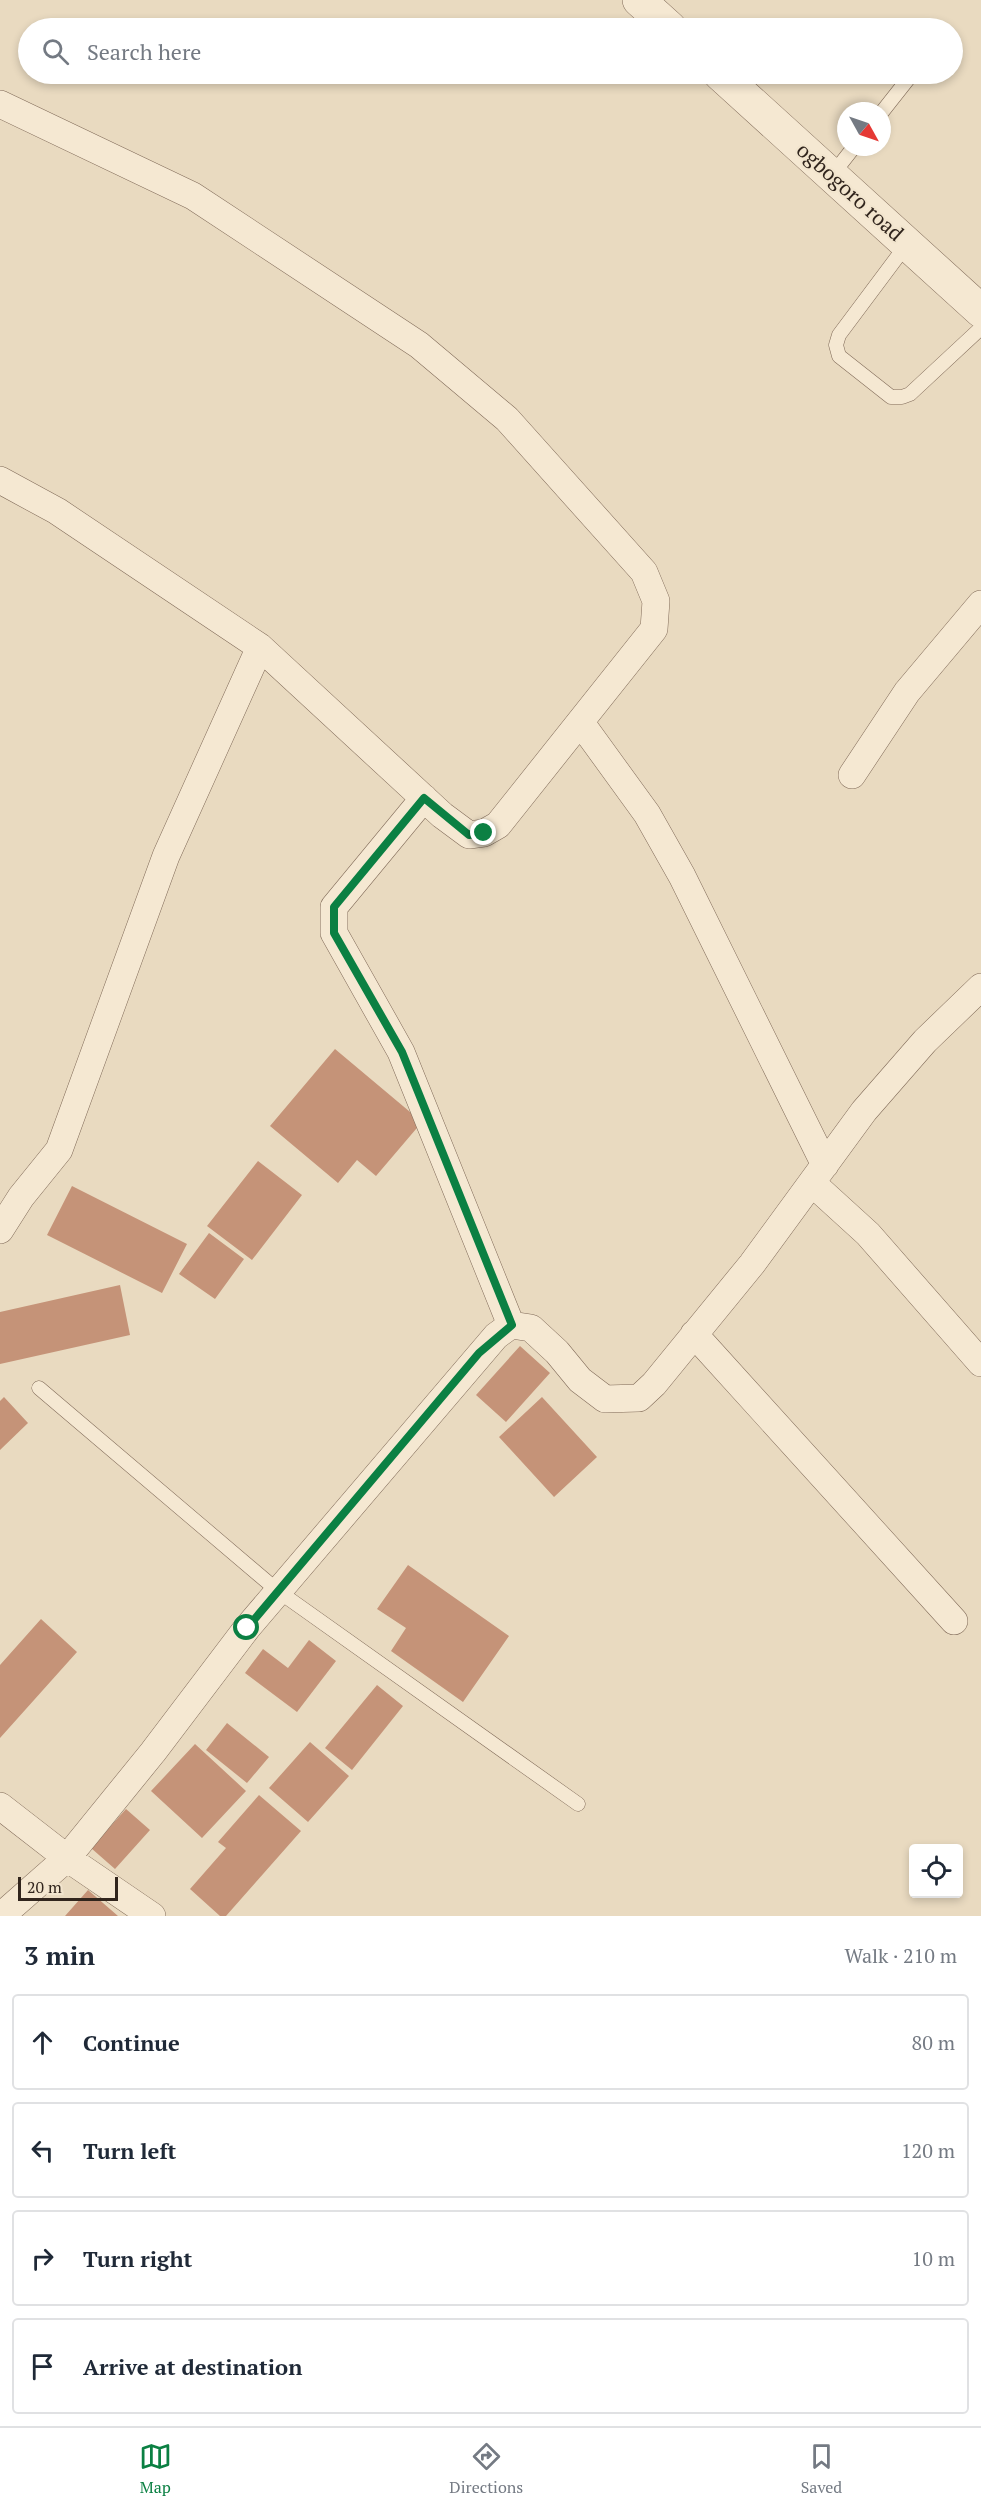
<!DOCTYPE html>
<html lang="en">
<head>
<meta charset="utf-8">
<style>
	body { margin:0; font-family:"PT Serif",serif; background:#f2f2f3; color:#1f2937 }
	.controls { position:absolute; right:18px; bottom:18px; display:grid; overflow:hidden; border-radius:6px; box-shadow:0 3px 9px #0003 }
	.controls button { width:54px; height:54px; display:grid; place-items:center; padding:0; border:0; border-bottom:2px solid #e0e1e3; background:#fff; color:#1f2937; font:30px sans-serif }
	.compass { position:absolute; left:837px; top:102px; width:54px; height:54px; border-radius:50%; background:#fff; box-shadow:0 3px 9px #0003; rotate:130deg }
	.scale { position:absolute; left:18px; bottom:15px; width:100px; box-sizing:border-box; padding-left:6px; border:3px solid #31251d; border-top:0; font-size:16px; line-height:21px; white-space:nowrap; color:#31251d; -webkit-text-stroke:4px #f2e5ce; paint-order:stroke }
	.stop { position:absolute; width:18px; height:18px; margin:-14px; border:4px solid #0b8043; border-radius:50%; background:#fff }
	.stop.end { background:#0b8043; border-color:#fff; box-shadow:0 2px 6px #0008 }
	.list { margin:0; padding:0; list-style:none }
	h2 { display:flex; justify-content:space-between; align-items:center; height:78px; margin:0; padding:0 24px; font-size:26px }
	h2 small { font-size:20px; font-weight:400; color:#747a83 }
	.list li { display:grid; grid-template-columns:39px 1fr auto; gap:18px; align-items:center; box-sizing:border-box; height:96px; margin:0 12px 12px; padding:0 12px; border:2px solid #e0e1e3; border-radius:6px }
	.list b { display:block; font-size:22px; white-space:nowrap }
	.list em { font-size:20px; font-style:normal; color:#747a83 }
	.icon { flex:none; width:33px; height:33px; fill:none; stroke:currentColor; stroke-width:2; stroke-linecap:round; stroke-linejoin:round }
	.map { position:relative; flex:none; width:981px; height:1916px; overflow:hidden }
	.search { position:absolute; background:#fff; box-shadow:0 3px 9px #0003; left:18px; right:18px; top:18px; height:66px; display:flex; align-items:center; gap:15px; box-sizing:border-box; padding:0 21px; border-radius:33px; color:#747a83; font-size:22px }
	.sheet { height:510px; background:#fff }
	nav { display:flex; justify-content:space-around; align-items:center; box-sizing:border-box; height:84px; border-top:2px solid #e0e1e3; background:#fff; font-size:16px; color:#747a83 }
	nav a { display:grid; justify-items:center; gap:3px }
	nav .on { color:#0b8043 }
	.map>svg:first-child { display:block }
</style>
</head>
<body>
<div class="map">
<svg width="981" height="1916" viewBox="0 0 981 1916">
	<rect width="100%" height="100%" fill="#e9dac0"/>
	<path fill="#c59378" d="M335,1049L422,1122L376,1176L357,1160L338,1183L270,1126Z
		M258,1161L302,1195L252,1260L207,1226Z
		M72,1186L187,1244L162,1293L47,1235Z
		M209,1233L244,1259L215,1299L179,1274Z
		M120,1285L130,1335L0,1364V1312Z
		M520,1346L550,1373L506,1422L476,1395Z
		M4,1397L28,1423L0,1450V1401Z
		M542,1397L597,1457L554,1497L499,1437Z
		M408,1565L509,1636L463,1702L391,1651L406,1628L377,1609Z
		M41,1619L77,1652L0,1738V1665Z
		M309,1640L336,1661L297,1712L245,1673L263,1649L288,1668Z
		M377,1685L403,1706L352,1770L325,1748Z
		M227,1723L269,1757L247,1783L206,1750Z
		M310,1742L349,1776L308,1822L269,1788Z
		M195,1744L246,1791L202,1838L151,1791Z
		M259,1795L301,1831L226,1916H220L190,1889L226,1848L218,1842Z
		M126,1809L150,1830L115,1869L91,1848Z
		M88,1890L118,1916H65Z"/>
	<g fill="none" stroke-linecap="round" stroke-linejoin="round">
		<g stroke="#816b59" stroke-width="15">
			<path id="service" d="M882,112L912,74
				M832,175L854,147
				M907,244L839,335L836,345L839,356L891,397H902L910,394L981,328
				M39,1388L278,1591L578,1804"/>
		</g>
		<g stroke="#816b59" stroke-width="28">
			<path id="minor" d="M0,104L193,196L419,345L507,419L644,572L656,601L654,629L498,825L484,833L469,835L442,815L260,647L57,511L0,480
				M581,723L647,814L682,876L825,1165
				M852,775L907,692L981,604
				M424,798L334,907V933L401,1052L511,1325
				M812,1183L868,1234L981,1363
				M0,1230L21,1197L59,1150L166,856L260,647
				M694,1334L954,1621
				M0,1806L67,1858L152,1916
				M1,1916L67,1858L153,1752L247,1628L496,1336L511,1325L531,1328L557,1352L580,1380L605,1399L639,1398L654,1384L752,1264L864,1111L925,1041L981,987"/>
		</g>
		<g stroke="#816b59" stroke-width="34">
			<path id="tertiary" d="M639,0L670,28
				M720,74L981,311"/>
		</g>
		<use href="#service" stroke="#f5e8d2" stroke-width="14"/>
		<use href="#minor" stroke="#f5e8d2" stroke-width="27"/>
		<use href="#tertiary" stroke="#f5e8d2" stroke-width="33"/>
	</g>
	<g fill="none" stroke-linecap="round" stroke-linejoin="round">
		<path stroke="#0b8043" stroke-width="8" d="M247,1628L479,1353L512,1325L402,1052L334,933V907L424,798L469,835L484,833"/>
	</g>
	<g text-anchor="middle" stroke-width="4.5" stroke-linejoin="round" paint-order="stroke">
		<g font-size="21" fill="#31251d" stroke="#f2e5ce">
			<text transform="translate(850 192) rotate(42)" y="7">ogbogoro road</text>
		</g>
	</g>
</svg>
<div class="controls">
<button><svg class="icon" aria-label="locate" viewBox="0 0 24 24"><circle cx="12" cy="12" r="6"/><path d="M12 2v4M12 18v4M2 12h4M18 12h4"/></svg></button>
</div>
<svg class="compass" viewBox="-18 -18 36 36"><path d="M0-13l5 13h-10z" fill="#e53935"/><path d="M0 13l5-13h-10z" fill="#747a83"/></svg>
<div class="scale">20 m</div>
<div class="stop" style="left:247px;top:1628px"></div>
<div class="stop end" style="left:484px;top:833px"></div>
<div class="search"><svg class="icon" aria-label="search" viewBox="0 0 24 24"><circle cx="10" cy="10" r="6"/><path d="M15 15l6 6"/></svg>Search here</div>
</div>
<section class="sheet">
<h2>3 min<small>Walk · 210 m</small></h2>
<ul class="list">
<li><svg class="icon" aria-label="ahead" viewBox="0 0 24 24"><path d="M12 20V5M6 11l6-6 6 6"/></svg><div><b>Continue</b></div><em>80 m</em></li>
<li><svg class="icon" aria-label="left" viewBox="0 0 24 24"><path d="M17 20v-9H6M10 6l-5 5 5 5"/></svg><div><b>Turn left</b></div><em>120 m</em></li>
<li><svg class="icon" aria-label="right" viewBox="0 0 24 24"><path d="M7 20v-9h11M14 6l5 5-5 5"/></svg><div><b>Turn right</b></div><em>10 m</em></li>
<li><svg class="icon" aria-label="arrive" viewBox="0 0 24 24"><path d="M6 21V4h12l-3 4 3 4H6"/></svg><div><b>Arrive at destination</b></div></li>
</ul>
</section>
<nav>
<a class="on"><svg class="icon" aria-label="map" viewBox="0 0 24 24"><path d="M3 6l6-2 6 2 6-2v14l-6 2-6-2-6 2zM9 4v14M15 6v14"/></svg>Map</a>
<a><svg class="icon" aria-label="directions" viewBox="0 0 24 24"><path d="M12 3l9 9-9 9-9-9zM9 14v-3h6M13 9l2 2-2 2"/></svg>Directions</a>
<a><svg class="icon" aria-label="saved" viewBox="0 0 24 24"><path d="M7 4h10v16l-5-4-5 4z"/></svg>Saved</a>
</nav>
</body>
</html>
